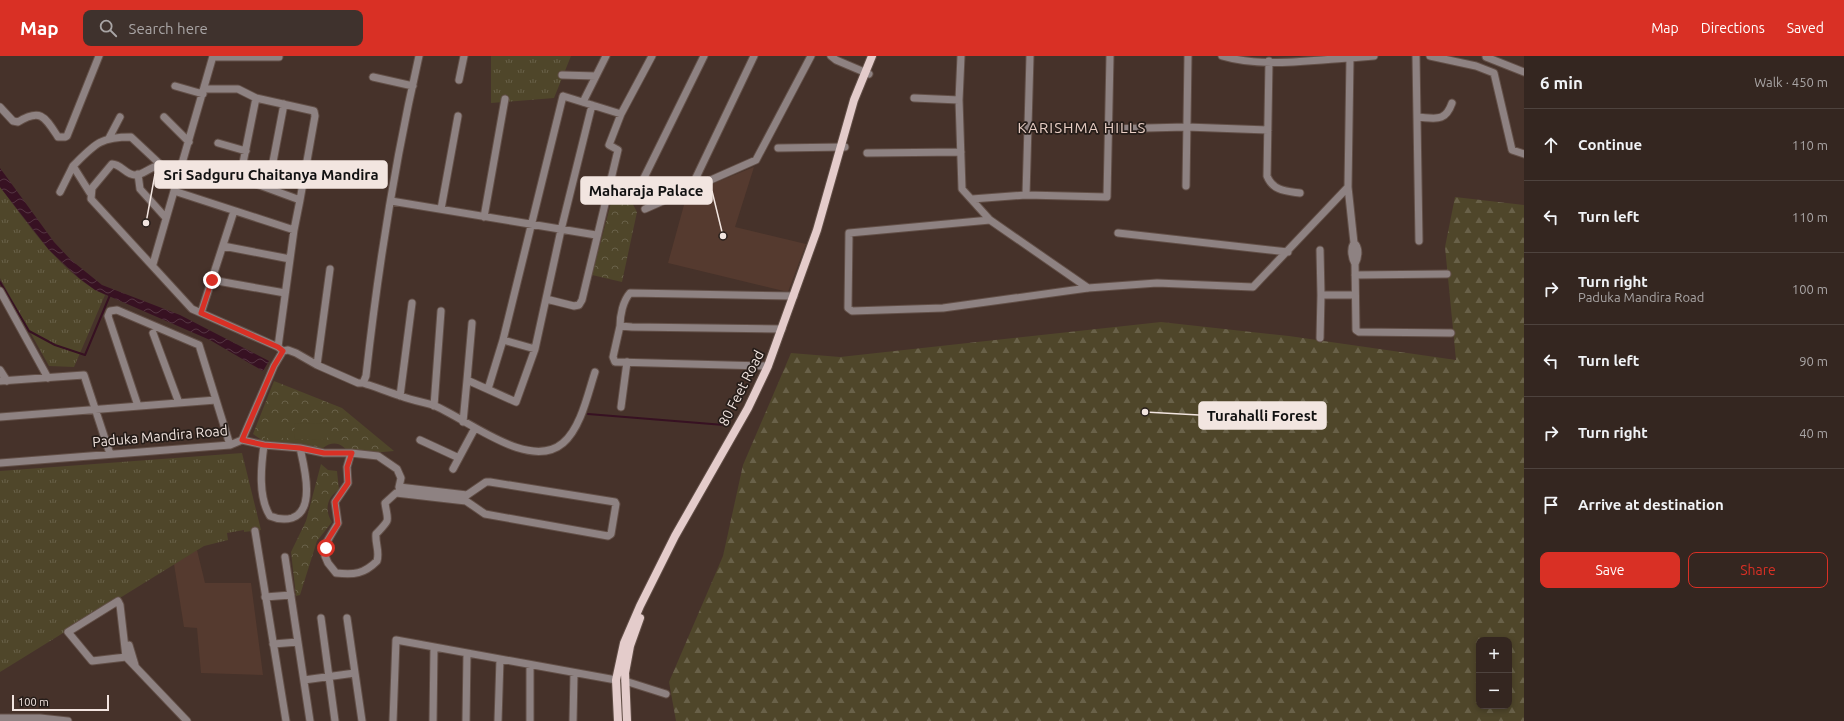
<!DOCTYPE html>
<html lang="en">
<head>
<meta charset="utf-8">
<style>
	body { margin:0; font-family:Ubuntu,sans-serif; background:#3f322d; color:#f1f3f6 }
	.controls { position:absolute; right:12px; bottom:12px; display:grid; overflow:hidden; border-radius:8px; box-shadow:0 2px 6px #0003 }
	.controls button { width:36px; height:36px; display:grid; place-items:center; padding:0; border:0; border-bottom:1px solid #4e433e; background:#342620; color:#f1f3f6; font:20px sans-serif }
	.scale { position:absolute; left:12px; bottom:10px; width:97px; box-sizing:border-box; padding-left:4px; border:2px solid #f2e5e0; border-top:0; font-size:11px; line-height:14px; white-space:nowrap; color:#f2e5e0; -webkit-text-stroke:3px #261d19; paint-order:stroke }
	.stop { position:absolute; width:12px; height:12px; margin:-9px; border:3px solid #d93025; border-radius:50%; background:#fff }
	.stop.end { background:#d93025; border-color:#fff; box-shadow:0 1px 4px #0008 }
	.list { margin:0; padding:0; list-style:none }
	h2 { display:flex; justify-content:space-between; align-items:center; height:52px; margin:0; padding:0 16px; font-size:17px }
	h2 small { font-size:13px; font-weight:400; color:#a9a5a5 }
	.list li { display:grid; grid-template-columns:26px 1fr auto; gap:12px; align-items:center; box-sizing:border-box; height:72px; padding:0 16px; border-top:1px solid #4e433e }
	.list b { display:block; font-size:15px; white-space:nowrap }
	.list p { margin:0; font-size:13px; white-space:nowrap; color:#a9a5a5 }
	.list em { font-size:13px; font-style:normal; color:#a9a5a5 }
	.actions { display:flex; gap:8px; padding:12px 16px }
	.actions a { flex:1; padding:9px 0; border:1px solid #d93025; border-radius:8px; text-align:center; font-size:14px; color:#d93025 }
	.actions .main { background:#d93025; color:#fff }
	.icon { flex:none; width:22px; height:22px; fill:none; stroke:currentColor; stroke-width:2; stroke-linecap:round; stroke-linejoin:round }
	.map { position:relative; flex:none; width:1524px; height:665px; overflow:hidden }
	header { display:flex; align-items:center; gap:24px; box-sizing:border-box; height:56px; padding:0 20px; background:#d93025; color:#fff }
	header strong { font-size:19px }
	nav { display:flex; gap:22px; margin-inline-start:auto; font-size:14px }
	.search { width:280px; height:36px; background:#3f322d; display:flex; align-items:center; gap:10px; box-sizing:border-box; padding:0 14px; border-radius:8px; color:#a9a5a5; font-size:15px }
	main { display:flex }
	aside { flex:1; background:#342620 }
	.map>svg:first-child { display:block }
</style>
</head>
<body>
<header>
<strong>Map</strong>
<div class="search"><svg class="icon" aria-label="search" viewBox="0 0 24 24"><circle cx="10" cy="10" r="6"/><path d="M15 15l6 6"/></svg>Search here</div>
<nav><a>Map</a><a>Directions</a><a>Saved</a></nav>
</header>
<main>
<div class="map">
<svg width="1524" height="665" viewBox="0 0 1524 665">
	<defs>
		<pattern id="grass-tufts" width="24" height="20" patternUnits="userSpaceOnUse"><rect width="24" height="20" fill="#4f462a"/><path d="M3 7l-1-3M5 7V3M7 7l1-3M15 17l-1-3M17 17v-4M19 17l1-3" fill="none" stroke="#696149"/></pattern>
		<pattern id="forest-firs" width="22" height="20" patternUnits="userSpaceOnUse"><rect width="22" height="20" fill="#4f462a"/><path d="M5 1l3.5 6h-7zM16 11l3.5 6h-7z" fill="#696149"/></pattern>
		<pattern id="park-crowns" width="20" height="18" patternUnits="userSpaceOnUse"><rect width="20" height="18" fill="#4f462a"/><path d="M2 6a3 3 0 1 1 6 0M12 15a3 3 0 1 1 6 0" fill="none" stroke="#696149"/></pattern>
		<pattern id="water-waves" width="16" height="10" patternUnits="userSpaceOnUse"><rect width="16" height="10" fill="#371122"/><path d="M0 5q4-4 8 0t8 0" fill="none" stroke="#543442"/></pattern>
	</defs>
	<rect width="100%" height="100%" fill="#46322a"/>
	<path fill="#553a2f" d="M754,111L735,171L806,188L788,236L668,207L687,138Z
		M197,494L205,527H251L263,619L201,617L197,572L184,571L174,508Z"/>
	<path fill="url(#grass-tufts)" d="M491,0H571L554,42L491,47Z
		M0,131C29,169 61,218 105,239L74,311L49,310L0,222Z
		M242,397L261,474L244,476V474L227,477L228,484L204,490L0,616V415Z"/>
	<path fill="url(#forest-firs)" fill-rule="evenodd" d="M1455,141L1524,149V665H676L669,626L723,500L743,409L791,297L840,301L1161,266L1289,280L1456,304L1445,191ZM1479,584H1509V650H1479Z"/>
	<path fill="url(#park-crowns)" d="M618,120L637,156L622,226L592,219Z
		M274,325L342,352L394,395L349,399C344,387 333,384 323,392L266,387L253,378Z
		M321,408L328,414L337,415L339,434C327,441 324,454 332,466L317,485L300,539L296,540L291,496L306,465Z"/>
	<path fill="#4f462a" d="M265,367H292V382H265Z
		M295,367L327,368V384L294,383Z"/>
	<path fill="url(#water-waves)" d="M0,112L54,186L71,204L102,229L180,259L269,305L263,315L210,284L95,234L79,222L49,194L0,131Z"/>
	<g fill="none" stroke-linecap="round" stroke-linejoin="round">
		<path stroke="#371122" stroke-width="2" d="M0,226L29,275L55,289L85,299L110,239
			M588,358L724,369"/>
		<g stroke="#624f47" stroke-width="9">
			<path id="minor" d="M831,0L836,4L869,18
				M961,0L959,44L962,133L990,164L1088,232
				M1416,0L1419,185
				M1430,0L1476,10L1494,17L1512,94L1524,98
				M1486,0V1L1524,16
				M213,1H279
				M1350,2L1374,0
				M1269,5L1267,120C1273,135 1286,135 1300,137
				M562,19L596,20
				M373,21L413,30
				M459,24L464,0
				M175,30L203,38
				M205,33H238L256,42L240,122L300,144L294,174L278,291
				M256,42L314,55L315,60L300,144
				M914,42L959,44
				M583,46L606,0
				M0,51L13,65L18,66C41,52 45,61 58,81H65L67,80L99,0
				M164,61L189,86
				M1417,61C1435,62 1445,67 1452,47
				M1108,73L1186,71L1268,74
				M109,82L120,61
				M218,87L246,95
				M778,92L845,91
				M867,97L961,96
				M73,110C95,88 100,81 131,81L162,110
				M213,113L240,122
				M138,118L140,133L166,162
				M178,123L162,110C152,108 145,119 135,119C126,119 121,108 112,108L92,132L91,143L192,253L278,291L283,295
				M1186,130L1188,0
				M1348,131L1354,187C1360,192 1358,202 1355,208L1356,274L1359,276L1451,277
				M268,132L284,48
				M691,132L754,0
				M174,135L294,174
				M60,136L73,110L90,137
				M636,138L704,0
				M1026,139L1030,0
				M972,143L1026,139L1107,141L1110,0
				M391,145L596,179
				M441,153L458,60
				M645,153L756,104L811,0
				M484,161L505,43
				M990,164L849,177L848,252L852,255L943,252L1088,232L1157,227L1253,231L1348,131L1350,2C1309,4 1262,12 1222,0
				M1118,177L1288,196
				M1354,187C1350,193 1352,202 1355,208
				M223,190L290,203
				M1320,194L1321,239
				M153,208L213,0
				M1355,219L1447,218
				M212,224L285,237
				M0,235L48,322
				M546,243L574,250L579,249L582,244L618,94L609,89L621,58
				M201,257L234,155
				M620,270L613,301L615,306L768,310
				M782,273L632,271L620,270C620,259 623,245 630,237L794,240
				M153,277L179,347
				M1320,282L1321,239H1355
				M503,284L535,293
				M317,309L330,213
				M0,314L7,325
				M467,324L472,267
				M0,325L84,319L110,398
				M363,327C376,331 388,336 401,340C411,344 422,346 433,349C466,362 529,416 563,387C581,372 588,337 595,316
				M488,333L503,284L563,40L621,58L652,0
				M400,340L412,247
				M138,350L108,260L110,255L117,254L199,289L230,389
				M434,350L441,255
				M621,351L627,306
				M0,361L216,344
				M463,366L467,324L516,346L535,293L561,174L592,49
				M242,384L264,389L300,392L324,397H351L378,400L397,413L401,422L399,431L467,439L486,426H490L615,446L616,448L611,478L608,480L485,458L466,445L396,437L385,447C388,467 391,462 376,478C375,488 380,495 377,505C364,518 354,519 336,517L328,507L325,500V489L338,467L335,446L348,427L347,411L351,397
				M420,384L459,402
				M264,389C261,411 258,441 270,460C277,463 285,464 292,462C316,454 304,410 300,392
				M0,407L230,389L242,384L274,310L283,295L288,294L296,297L317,309L358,327H363L366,320C378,212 395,105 419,0
				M453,413L475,372
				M255,475L286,665
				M285,501L310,665
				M265,541L291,539
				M321,562L335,665
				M347,562L362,665
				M273,588L298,586
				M129,589L135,609
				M126,601L92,605L68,576L118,545L120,549L126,601L187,665
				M304,624L355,617
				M625,625L666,638
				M0,662H40L68,665
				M393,665L396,584L616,624
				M433,665L434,591
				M466,665L467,597
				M498,665L500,603
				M530,665V609
				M573,665L574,617"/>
		</g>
		<g stroke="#624f47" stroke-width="10">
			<path id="major" d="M618,665L616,624L624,587L640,550L675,480L748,352L768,310L817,174L854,44L872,0
				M627,665L625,617L630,590L640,562"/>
		</g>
		<use href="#minor" stroke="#8e8282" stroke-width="7"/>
		<use href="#major" stroke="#e4cccb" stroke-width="8"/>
	</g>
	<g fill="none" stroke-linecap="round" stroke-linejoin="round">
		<path stroke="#d93025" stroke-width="5" d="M212,224L201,257L278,291L283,295L274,310L242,384L264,389L300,392L324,397H352L347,411L348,427L335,446L338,468L327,485L326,492"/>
	</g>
	<g text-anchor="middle" stroke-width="3.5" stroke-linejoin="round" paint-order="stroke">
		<g font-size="14" fill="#f2e5e0" stroke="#261d19">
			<text transform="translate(741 332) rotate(-63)" y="5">80 Feet Road</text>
			<text transform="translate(160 380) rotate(-5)" y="5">Paduka Mandira Road</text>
		</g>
		<g font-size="15" letter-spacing="1" fill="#e8cec4" stroke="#261d19">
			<text x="1082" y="77">KARISHMA HILLS</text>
		</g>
	</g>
	<path fill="none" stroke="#f2e5e0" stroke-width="1.5" d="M146 167L155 118M723 180L712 135M1145 356L1199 359"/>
	<g fill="#f2e5e0" stroke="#261d19" stroke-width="1.5">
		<circle cx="146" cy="167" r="4"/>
		<circle cx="723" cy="180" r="4"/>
		<circle cx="1145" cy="356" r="4"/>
	</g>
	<g fill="#f2e5e0" stroke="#f2e5e0" stroke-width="1.5">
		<rect x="155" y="105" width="232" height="27" rx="4"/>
		<rect x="581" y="121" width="131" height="27" rx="4"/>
		<rect x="1199" y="346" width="127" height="27" rx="4"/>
	</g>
	<g font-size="15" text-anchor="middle" font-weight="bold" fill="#111">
		<text x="271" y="124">Sri Sadguru Chaitanya Mandira</text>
		<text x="646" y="140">Maharaja Palace</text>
		<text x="1262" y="365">Turahalli Forest</text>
	</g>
</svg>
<div class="controls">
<button>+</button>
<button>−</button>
</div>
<div class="scale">100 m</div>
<div class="stop" style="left:326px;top:492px"></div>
<div class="stop end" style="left:212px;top:224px"></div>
</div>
<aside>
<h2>6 min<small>Walk · 450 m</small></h2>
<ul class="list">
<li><svg class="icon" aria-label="ahead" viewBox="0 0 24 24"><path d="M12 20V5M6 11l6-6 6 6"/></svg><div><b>Continue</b></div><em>110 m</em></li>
<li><svg class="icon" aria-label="left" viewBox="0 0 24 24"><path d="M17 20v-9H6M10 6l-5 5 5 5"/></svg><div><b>Turn left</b></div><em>110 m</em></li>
<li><svg class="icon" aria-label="right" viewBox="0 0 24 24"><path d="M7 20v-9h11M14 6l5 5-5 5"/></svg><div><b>Turn right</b><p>Paduka Mandira Road</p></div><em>100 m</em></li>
<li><svg class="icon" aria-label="left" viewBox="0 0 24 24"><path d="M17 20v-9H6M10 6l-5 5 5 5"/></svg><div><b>Turn left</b></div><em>90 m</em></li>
<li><svg class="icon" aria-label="right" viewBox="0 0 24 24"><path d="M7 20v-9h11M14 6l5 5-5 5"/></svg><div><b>Turn right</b></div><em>40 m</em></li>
<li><svg class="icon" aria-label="arrive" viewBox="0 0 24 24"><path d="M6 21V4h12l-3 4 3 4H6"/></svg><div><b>Arrive at destination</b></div></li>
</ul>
<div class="actions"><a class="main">Save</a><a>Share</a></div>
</aside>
</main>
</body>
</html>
